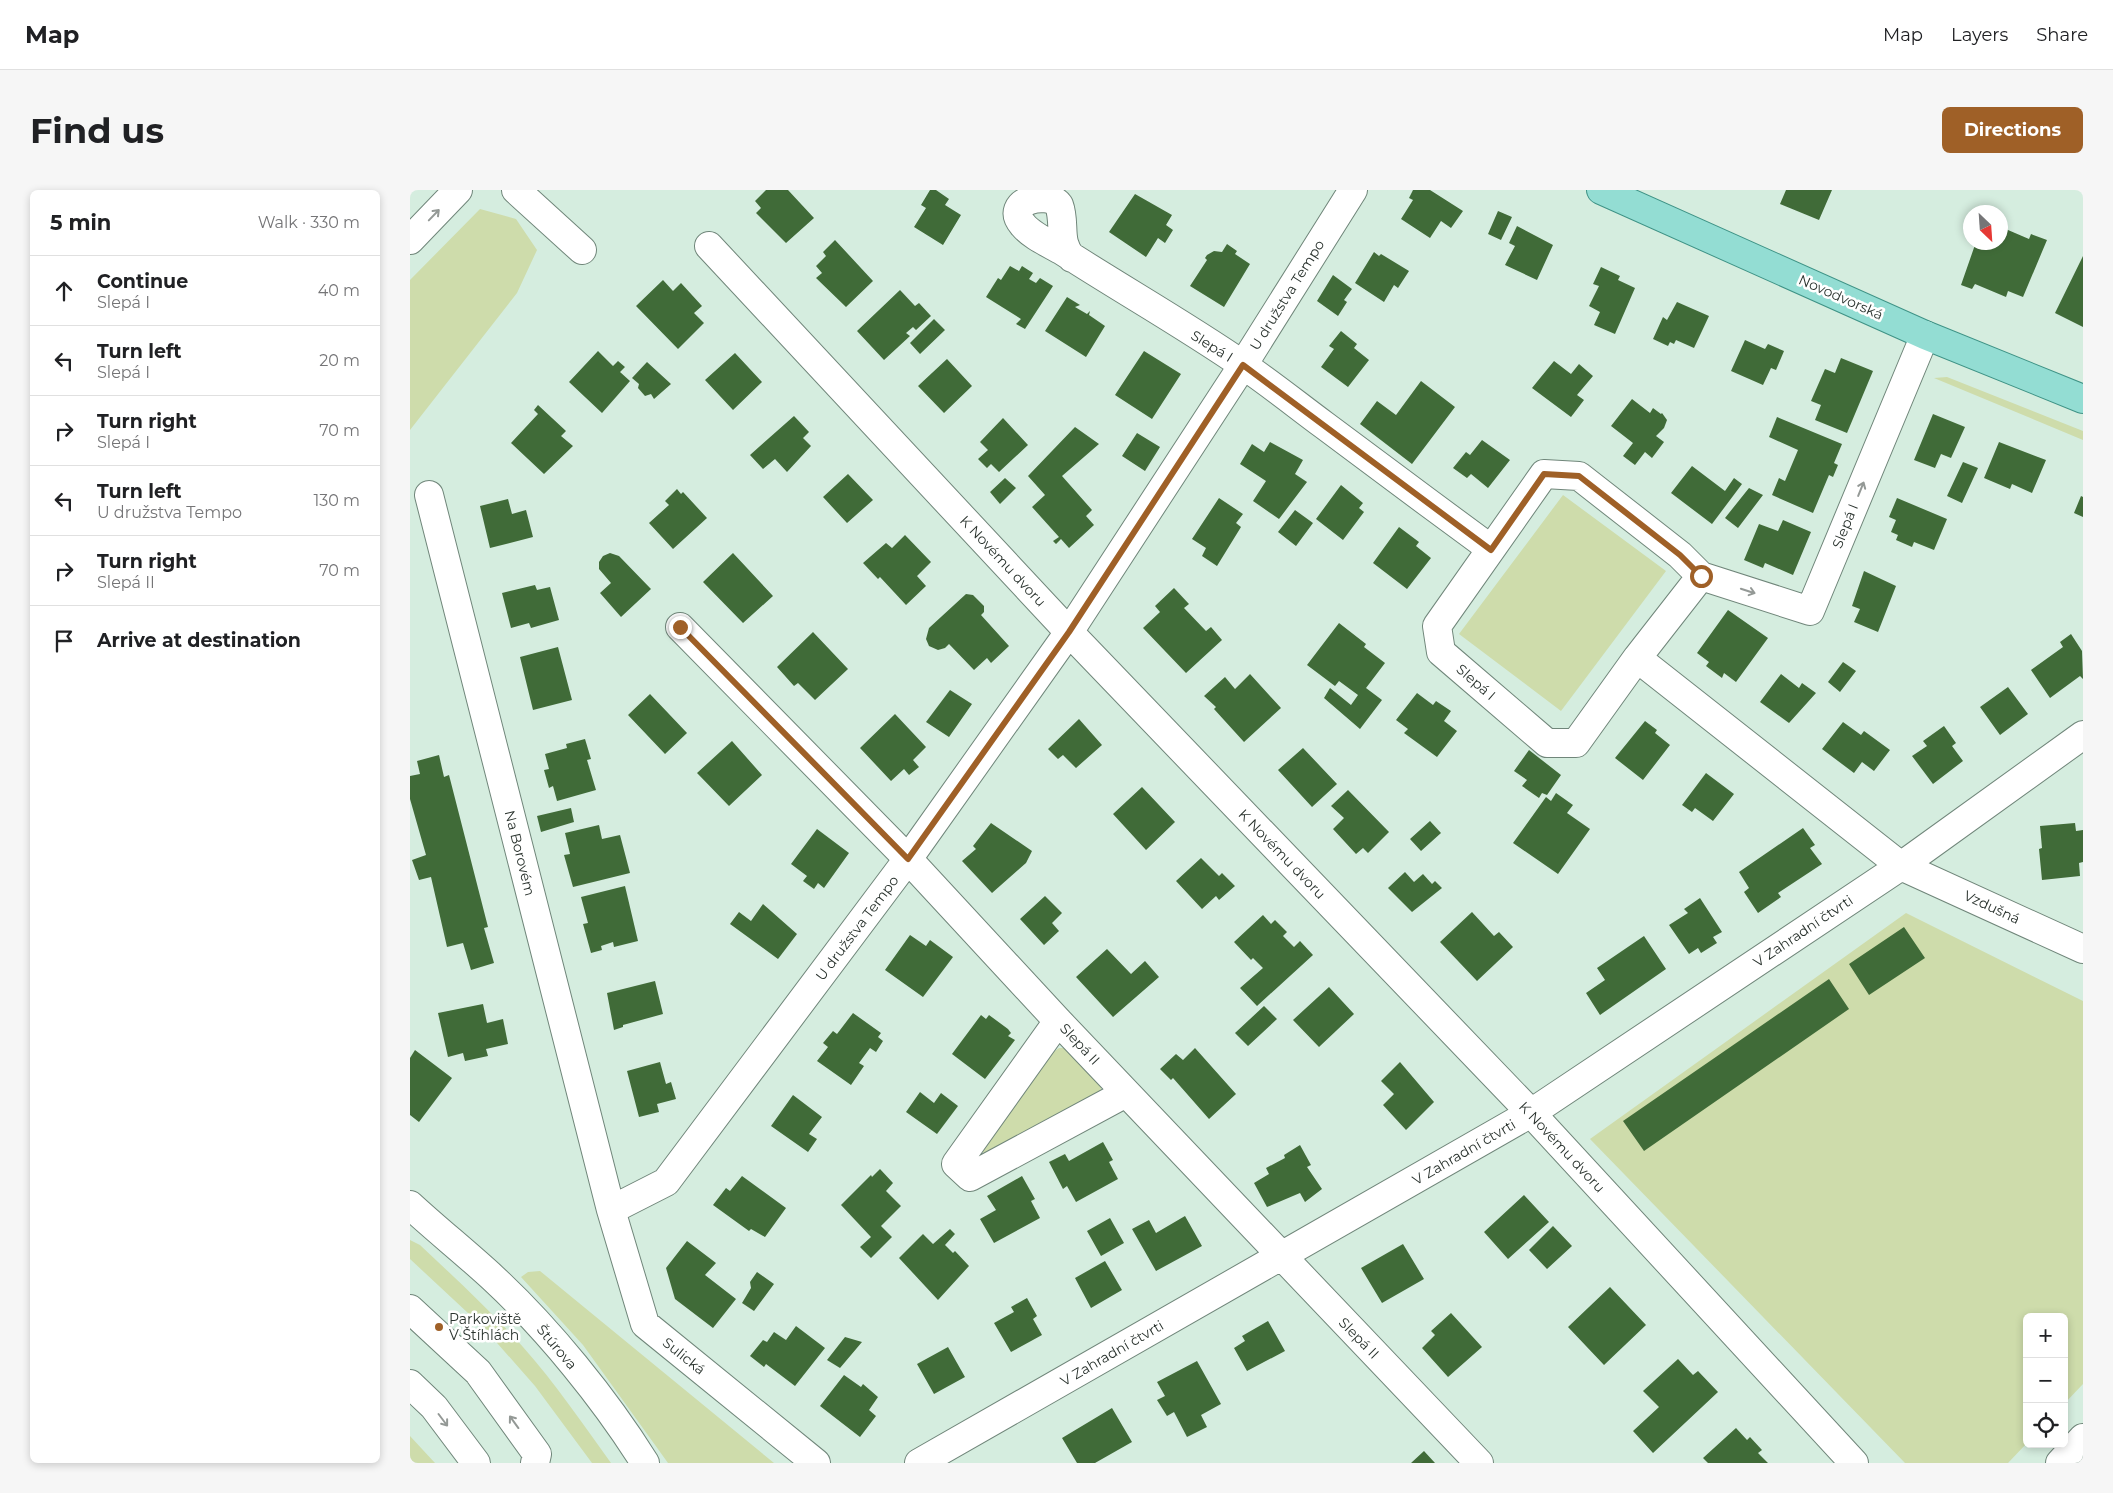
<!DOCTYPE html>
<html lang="en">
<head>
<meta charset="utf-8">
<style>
	body { margin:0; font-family:Montserrat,sans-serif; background:#f6f6f6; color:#202124 }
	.controls { position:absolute; right:15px; bottom:15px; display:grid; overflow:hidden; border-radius:8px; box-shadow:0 2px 8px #0003 }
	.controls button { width:45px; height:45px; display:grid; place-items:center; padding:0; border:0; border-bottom:1px solid #e0e0e0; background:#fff; color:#202124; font:25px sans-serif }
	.compass { position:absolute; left:1553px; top:15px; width:45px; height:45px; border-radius:50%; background:#fff; box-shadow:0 2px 8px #0003; rotate:155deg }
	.stop { position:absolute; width:15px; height:15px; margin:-11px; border:4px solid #9f6027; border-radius:50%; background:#fff }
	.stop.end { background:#9f6027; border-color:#fff; box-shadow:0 1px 5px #0008 }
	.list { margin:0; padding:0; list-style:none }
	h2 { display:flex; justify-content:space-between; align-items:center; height:65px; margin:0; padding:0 20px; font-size:21px }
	h2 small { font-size:16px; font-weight:400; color:#757577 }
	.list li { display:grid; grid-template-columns:32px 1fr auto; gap:15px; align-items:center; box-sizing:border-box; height:70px; padding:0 20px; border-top:1px solid #e0e0e0 }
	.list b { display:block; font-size:19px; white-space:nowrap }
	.list p { margin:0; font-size:16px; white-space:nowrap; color:#757577 }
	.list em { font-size:16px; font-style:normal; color:#757577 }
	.icon { flex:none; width:28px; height:28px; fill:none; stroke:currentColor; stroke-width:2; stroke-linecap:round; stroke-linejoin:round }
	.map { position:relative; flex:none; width:1673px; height:1273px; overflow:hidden; border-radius:8px }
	header { display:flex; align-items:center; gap:30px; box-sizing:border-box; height:70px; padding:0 25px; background:#fff; border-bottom:1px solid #e0e0e0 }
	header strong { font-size:24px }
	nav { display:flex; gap:28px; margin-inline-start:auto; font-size:18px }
	.intro { display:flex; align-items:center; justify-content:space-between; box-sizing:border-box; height:120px; padding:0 30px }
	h1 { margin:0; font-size:35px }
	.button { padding:12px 22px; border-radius:8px; background:#9f6027; color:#fff; font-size:18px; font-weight:700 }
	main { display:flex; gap:30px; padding:0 30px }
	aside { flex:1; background:#fff; border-radius:8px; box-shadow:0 2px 8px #0003 }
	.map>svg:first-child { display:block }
</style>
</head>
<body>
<header>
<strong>Map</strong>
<nav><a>Map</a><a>Layers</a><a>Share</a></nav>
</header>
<div class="intro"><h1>Find us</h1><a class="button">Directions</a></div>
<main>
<aside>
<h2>5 min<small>Walk · 330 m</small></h2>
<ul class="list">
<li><svg class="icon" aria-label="ahead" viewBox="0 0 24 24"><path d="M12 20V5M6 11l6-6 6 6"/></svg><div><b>Continue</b><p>Slepá I</p></div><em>40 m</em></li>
<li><svg class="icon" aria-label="left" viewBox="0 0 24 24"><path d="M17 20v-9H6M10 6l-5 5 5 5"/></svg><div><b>Turn left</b><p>Slepá I</p></div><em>20 m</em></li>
<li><svg class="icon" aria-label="right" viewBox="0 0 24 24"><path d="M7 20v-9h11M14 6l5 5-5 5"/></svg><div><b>Turn right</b><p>Slepá I</p></div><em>70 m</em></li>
<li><svg class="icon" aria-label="left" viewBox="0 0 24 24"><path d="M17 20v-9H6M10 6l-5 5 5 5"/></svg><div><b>Turn left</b><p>U družstva Tempo</p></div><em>130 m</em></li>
<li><svg class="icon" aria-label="right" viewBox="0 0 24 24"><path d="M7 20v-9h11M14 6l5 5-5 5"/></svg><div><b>Turn right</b><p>Slepá II</p></div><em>70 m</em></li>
<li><svg class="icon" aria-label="arrive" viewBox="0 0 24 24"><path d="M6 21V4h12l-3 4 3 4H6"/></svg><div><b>Arrive at destination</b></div></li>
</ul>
</aside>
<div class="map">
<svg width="1673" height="1273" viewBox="0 0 1673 1273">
	<rect width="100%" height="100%" fill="#d5eddf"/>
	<path fill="#cedcab" d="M70,19L106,29L127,60L107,103L0,240V90Z
		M1537,187L1673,241V250L1524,188Z
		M1153,305L1256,381L1151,521L1049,444Z
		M1496,723L1673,811V1194L1654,1214V1127H1617V1253L1598,1273H1495L1180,949Z
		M649,858H658L692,894L690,902L575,965L571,959L642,863Z
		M0,1050L10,1055C45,1088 81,1121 113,1157C145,1193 173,1234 201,1273H182L125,1196L73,1137L0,1069Z
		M130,1081L364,1273H258L173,1155L111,1087L118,1082Z
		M0,1246L25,1273H0Z"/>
	<path fill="#406b38" d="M356,0H378L404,28L376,53L346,23L351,18L345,11Z
		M520,0H526L539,9L535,15L551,25L533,55L504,37L516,18L511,15Z
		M1003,0H1020L1053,21L1041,38L1031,31L1020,48L991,29L1003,10L999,8Z
		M1376,0H1422L1409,30L1370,14Z
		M725,4L762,25L756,35L763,40L755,53L748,48L736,67L699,42Z
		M1088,21L1102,27L1091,50L1078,44Z
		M1590,31L1593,32L1591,37L1619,49L1621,44L1637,50L1613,107L1598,101L1596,107L1565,94L1562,99L1551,95L1566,52H1590Z
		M1107,36L1143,55L1127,90L1095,75L1105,56L1099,53Z
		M425,50L463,91L436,117L406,88L412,83L406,76L416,66L413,62Z
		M817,54L827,61L825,64L840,74L814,117L780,96L797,70L795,68L797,65L804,61L812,62Z
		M964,62L969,66L971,64L999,81L988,98L984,95L974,112L945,93Z
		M1673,66V137L1645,123Z
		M600,76L609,81L612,76L623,83L619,89L626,93L630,88L643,96L615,139L606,134L611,129L576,107L588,88L591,90Z
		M1191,77L1210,86L1208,90L1225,98L1205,144L1184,135L1190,122L1179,116L1189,96L1183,94Z
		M923,85L942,99L934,110L937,112L928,126L907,111Z
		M253,90L263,101L271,93L292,116L284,123L294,133L268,159L226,116Z
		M490,100L505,116L509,113L521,126L506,140L503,137L496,143L500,146L474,170L447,141Z
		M657,107L670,115L665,117L677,124L680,121L679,125L695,136L676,167L635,141Z
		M1267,112L1299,126L1284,158L1266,150L1264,154L1260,152L1258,156L1243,149L1253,127L1257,130Z
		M524,129L535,140L510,164L500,153Z
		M931,141L947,154L944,158L959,170L938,197L911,177L924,159L919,156Z
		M1335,150L1355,159L1358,154L1374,161L1366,180L1361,178L1353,195L1321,181Z
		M188,161L203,176L208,171L215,177L210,182L220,191L192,223L159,192Z
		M734,161L771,184L742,229L705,205Z
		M325,163L352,192L323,220L295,190Z
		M1431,168L1463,181L1437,243L1405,230L1411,215L1401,211L1415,179L1425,183Z
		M537,169L562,196L534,223L508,196Z
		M1144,171L1161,184L1169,174L1183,186L1167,205L1174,210L1161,227L1122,198Z
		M237,172L261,194L244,209L241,204L235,206L228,198L229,194L222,188Z
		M1011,191L1045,217L1002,274L950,234L967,211L986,225Z
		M1222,209L1240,223L1243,218L1251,224L1252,223L1257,230L1254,238L1246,246L1254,252L1242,268L1235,262L1225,275L1213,266L1223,253L1201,236Z
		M128,215L156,241L151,246L163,256L134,284L101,253L128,224L124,220Z
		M1523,224L1555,237L1541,268L1531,264L1525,278L1504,270Z
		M384,226L399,242L393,248L401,256L377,282L365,269L353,279L340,265Z
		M1367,227L1432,254L1424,273L1428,275L1423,287L1419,285L1403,323L1362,305L1369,288L1375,291L1388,260L1359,247Z
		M593,228L618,255L589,282L581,274L577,278L568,269L578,260L570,252Z
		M665,237L689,254L652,286L682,320L676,326L684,335L659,358L651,349L646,354L643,351L649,347L622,317L635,305L618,286Z
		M727,243L750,257L735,281L712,266Z
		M1072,250L1100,270L1078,298L1061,284L1057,288L1043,278L1056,262L1060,265Z
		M860,252L893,270L885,284L897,292L869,329L843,311L856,291L830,274L842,254L854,262Z
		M1589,252L1636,270L1622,303L1602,294L1600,299L1574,288Z
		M1553,272L1568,278L1552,313L1537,306Z
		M1282,276L1315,301L1324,288L1332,294L1302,334L1261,303Z
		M438,284L463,310L437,333L413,307Z
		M595,288L606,298L590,314L580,302Z
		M931,295L953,313L949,318L954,322L933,350L906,329Z
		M1339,298L1353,305L1328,338L1315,328Z
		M267,299L271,304L273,302L297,328L263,359L239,333L259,315L255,311Z
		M1671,306L1673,307V327L1664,323Z
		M809,308L833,324L826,333L831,337L807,376L792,366L796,358L782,349Z
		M1487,308L1537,329L1524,360L1504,352L1502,357L1486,350L1488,345L1481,342L1486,330L1479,327Z
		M98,309L102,324L116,320L123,347L80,358L70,316Z
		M885,320L903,333L886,356L868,342Z
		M1373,330L1401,342L1383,385L1355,373L1353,378L1334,370L1349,334L1368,341Z
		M989,337L1009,352L1006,356L1021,368L997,399L963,373Z
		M495,345L521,372L507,386L516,396L496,415L470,387L468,389L453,373L476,353L482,358Z
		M200,363L209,366L241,399L211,427L190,403L201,393L189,379V372L193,366Z
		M323,363L363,406L333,433L293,392Z
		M1454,381L1486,396L1468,442L1444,432L1450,419L1442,416Z
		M125,395L127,400L140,397L149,430L121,438L119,433L101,438L92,403Z
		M764,398L779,414L774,418L796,441L801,437L812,450L776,483L733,438L750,422L745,416Z
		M556,404L563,405L574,416V422L571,425L599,456L581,473L577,468L564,480L539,454L535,458L528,460L519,456L516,449L519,438Z
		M1318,420L1358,448L1326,492L1314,483L1312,488L1296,476L1299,472L1287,463Z
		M929,433L956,454L954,457L975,473L956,498L972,510L950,539L914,508L920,498L941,515L948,505L929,491L925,496L897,475Z
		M403,442L438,479L405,510L388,493L384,496L367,477Z
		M1661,444L1672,461L1673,489L1670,486L1640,508L1621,480L1653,457L1650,452Z
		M148,457L162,510L123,520L110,467Z
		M1433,472L1446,481L1430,502L1418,492Z
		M840,484L871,518L834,552L804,519L806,517L794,506L815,487L825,499Z
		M1371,484L1389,498L1392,493L1406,503L1379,533L1350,512Z
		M1598,497L1618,524L1590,545L1570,517Z
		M540,500L562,514L539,547L516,532Z
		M1007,503L1023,515L1026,511L1041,521L1034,531L1047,541L1027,567L994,543L998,539L986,530Z
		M240,504L277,543L255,564L218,525Z
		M485,524L516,557L503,570L509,577L499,585L494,579L481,591L450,558Z
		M669,529L692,555L666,578L653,565L648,569L638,559Z
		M1235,531L1247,540L1245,543L1260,555L1233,590L1205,568Z
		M1433,532L1451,545L1454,541L1480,560L1464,581L1452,572L1444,583L1412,559Z
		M1534,536L1546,553L1542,556L1553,571L1523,594L1502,566L1517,556L1513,551Z
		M175,549L181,569L177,570L186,600L147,611L143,596L139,598L134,580L139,579L135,564L157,558L156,554Z
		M322,551L352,585L319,616L287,583Z
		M893,558L927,594L902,617L868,580Z
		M1119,560L1151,585L1137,605L1132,603L1129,608L1112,596L1117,590L1104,581Z
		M29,565L34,587L39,585L78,737L74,738L84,773L61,780L53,753L37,757L21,687L9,690L2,670L16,665L0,609V586L10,584L7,571Z
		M1296,583L1324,604L1303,631L1285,618L1282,622L1272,615Z
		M732,597L765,632L736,660L703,624Z
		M938,600L979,642L958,663L953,658L946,664L923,639L934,628L921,616Z
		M1146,603L1163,615L1157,623L1180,639L1148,684L1103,653L1136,607L1141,611Z
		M161,618L164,632L131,642L127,626Z
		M1020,631L1031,643L1011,661L1000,649Z
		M581,633L622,661L616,673L582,703L552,671L566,659L563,656Z
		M1665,633L1666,641L1673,640V672L1669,673L1670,686L1632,690L1629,659L1632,658L1630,636Z
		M189,635L192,649L210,645L220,683L163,697L154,665L160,664L155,643Z
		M1393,638L1405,655L1400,658L1412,674L1368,703L1371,707L1348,723L1334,702L1339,698L1329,682Z
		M407,639L439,663L414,698L408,693L404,699L393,691L397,686L381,674Z
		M791,668L809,686L812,683L825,696L809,710L806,706L792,719L766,691Z
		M995,682L1004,692L1013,684L1022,694L1025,691L1032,698L1002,722L978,698Z
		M215,696L228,751L204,757L203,752L191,756L192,760L181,763L173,734L178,733L171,707Z
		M635,706L652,723L642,733L649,741L634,755L610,729Z
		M1290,708L1312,742L1303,747L1307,753L1291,763L1288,758L1279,764L1259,735L1278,723L1274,719Z
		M353,714L387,744L368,769L320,734L329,722L341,731Z
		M1062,722L1084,746L1089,742L1103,757L1067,791L1030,752Z
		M853,725L861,734L865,730L877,742L873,746L884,757L890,751L903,765L847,816L830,798L853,778L843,768L841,770L824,752Z
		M1494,737L1515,768L1459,805L1439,774Z
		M500,745L516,756L520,750L543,767L513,807L475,780Z
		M1234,746L1256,779L1190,825L1176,803L1195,790L1187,778Z
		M697,759L721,784L735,771L749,787L703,827L666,787Z
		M1419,789L1439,819L1234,961L1213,931Z
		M245,791L253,824L213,835V837L204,840L197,803Z
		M919,797L944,824L909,857L883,830Z
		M73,814L77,833L93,829L98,854L76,859L78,866L55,871L53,863L38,867L28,823Z
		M854,816L867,829L838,856L825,843Z
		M443,823L471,843L468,847L473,851L466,862L460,858L449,873L454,876L441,895L407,871L418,857L413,853L423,841L427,844Z
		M571,825L576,829L579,825L598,839L601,843L598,846L605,850L575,889L542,864Z
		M785,858L826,904L799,929L763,888L761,890L750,879L766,864L773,870Z
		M5,860L42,888L9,932L0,925V868Z
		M250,872L256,894L261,892L266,909L247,914L249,922L229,927L217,881Z
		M990,872L1024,912L996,940L973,915L984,904L971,891Z
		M510,902L524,913L531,903L548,916L527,944L496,922Z
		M383,905L412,927L399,944L407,949L398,962L361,936Z
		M693,952L703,970L699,972L708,989L666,1012L657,996L653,999L639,972L655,964L659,971Z
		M890,955L901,975L897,977L912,999L895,1012L890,1003L857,1017L844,993L859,984L856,978L875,968L874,965Z
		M470,979L483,993L476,1001L491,1016L471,1036L482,1047L461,1068L450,1057L461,1047L431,1015L461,985L462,987Z
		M332,986L376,1018L355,1047L341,1039L339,1041L303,1015L316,998L320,1001Z
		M612,986L625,1009L621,1011L630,1028L584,1053L570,1029L586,1020L577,1006Z
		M1114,1005L1139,1032L1098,1069L1074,1042Z
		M775,1026L792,1056L746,1081L722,1039L739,1030L746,1043Z
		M700,1028L714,1053L691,1066L677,1041Z
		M1143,1036L1162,1056L1137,1079L1119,1060Z
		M540,1039L545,1044L535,1055L543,1063L545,1061L559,1076L528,1110L489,1068L513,1044L523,1054Z
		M277,1051L306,1073L295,1085L326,1109L303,1138L265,1109L256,1078Z
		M993,1054L1014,1089L972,1113L951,1078Z
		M695,1071L712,1100L681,1118L665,1088Z
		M347,1082L364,1094L344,1121L332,1113L341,1098L340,1092Z
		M1200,1097L1236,1135L1194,1175L1158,1137Z
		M617,1108L627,1126L623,1129L632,1145L601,1162L584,1133L604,1122L601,1117Z
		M1041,1123L1072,1157L1038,1187L1012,1158L1025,1145L1021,1141Z
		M858,1131L875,1161L837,1181L824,1158L835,1151L832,1146Z
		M386,1136L415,1158L385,1196L356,1174L354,1177L340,1166L353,1150L357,1152L364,1142L376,1150Z
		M435,1147L452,1152L430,1178L417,1170Z
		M538,1157L555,1187L524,1204L507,1174Z
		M1268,1169L1283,1185L1288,1181L1308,1202L1243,1263L1223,1241L1249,1217L1233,1201Z
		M787,1171L811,1214L791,1225L797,1237L777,1247L764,1222L757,1226L747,1210L755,1206L747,1192Z
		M434,1185L451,1197L453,1194L468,1207L459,1220L466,1226L450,1247L410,1216Z
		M702,1218L722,1252L685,1273H667L652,1248Z
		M1326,1238L1337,1250L1340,1247L1352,1260L1348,1263L1358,1273H1298L1293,1268Z
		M1014,1261L1025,1273H1001Z"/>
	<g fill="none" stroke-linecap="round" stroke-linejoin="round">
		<g stroke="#70867a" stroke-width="30">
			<path id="minor" d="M106,0L172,60
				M0,50L48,0
				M299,56L659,442L1121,923L1444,1273
				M662,68C647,51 656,34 649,15C638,0 592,11 613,35C623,47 641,54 654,62C713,100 775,135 833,175C861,194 887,215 914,235C970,277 1025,318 1081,359
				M1134,284L1169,286L1270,365L1291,386L1227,468L1166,553H1137L1031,462L1027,436Z
				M19,305L201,1020L235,1134L406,1273
				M1291,386L1400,421L1515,145
				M270,437L498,669L648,831L1069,1273
				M1227,468L1491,676L1673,759
				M648,831L546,974L560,987L716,903
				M0,1015C27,1040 56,1063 83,1088C138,1139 195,1209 235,1273
				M201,1020L256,992L498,669L659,442L833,175L943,0
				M0,1119L68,1182L127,1264L125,1273
				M0,1194L24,1217L66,1273
				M509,1273L1121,923L1491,676L1673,545
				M1650,1273L1673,1248"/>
		</g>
		<g stroke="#3f9386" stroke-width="30">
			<path id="major" d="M1191,0L1515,145L1673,209"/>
		</g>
		<use href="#minor" stroke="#fff" stroke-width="28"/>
		<use href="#major" stroke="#93ddd3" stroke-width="28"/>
	</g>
	<defs><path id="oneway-shaft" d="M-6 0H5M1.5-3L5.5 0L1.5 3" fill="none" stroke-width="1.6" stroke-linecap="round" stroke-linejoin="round" transform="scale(1.25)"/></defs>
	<g stroke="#949996">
		<use href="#oneway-shaft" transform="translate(24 25) rotate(-46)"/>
		<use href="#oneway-shaft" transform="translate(1451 299) rotate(-68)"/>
		<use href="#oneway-shaft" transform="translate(1338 401) rotate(18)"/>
		<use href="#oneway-shaft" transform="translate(33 1230) rotate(53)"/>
		<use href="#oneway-shaft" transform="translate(104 1232) rotate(-126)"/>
	</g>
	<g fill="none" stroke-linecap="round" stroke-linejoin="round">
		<path stroke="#9f6027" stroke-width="6" d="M270,437L498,669L659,442L833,175L1081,360L1134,284L1169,286L1270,365L1291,386"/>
	</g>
	<circle fill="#9f6027" stroke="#fff" stroke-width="2" cx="29" cy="1137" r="5"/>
	<g text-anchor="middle" stroke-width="5" stroke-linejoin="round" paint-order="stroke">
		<g font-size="14" fill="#2a332e" stroke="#fff">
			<text transform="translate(877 105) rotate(-58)" y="5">U družstva Tempo</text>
			<text transform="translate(1431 107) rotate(24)" y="5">Novodvorská</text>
			<text transform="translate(802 156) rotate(32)" y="5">Slepá I</text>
			<text transform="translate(1435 336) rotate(-68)" y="5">Slepá I</text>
			<text transform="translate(593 371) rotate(47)" y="5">K Novému dvoru</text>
			<text transform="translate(1066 492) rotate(41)" y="5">Slepá I</text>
			<text transform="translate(110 663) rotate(76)" y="5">Na Borovém</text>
			<text transform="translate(872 664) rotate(46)" y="5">K Novému dvoru</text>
			<text transform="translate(1582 717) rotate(25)" y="5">Vzdušná</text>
			<text transform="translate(447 738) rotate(-53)" y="5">U družstva Tempo</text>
			<text transform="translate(1393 741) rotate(-34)" y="5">V Zahradní čtvrti</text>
			<text transform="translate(670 854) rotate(47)" y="5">Slepá II</text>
			<text transform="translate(1152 957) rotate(47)" y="5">K Novému dvoru</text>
			<text transform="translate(1054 962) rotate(-30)" y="5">V Zahradní čtvrti</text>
			<text transform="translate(949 1148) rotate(46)" y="5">Slepá II</text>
			<text transform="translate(147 1157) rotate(50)" y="5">Štúrova</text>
			<text transform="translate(702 1163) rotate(-30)" y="5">V Zahradní čtvrti</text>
			<text transform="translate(274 1166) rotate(39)" y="5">Sulická</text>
		</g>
		<g font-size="14" fill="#2a332e" stroke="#fff" text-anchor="start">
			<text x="39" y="1134">Parkoviště<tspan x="39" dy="16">V Štíhlách</tspan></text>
		</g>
	</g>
</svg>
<div class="controls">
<button>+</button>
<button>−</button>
<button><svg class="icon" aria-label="locate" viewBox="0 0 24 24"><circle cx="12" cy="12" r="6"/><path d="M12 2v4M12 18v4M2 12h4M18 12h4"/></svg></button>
</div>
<svg class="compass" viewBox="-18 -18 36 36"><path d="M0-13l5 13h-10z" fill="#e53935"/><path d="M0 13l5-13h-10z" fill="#757577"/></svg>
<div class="stop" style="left:1291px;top:386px"></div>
<div class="stop end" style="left:270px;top:437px"></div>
</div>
</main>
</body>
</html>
